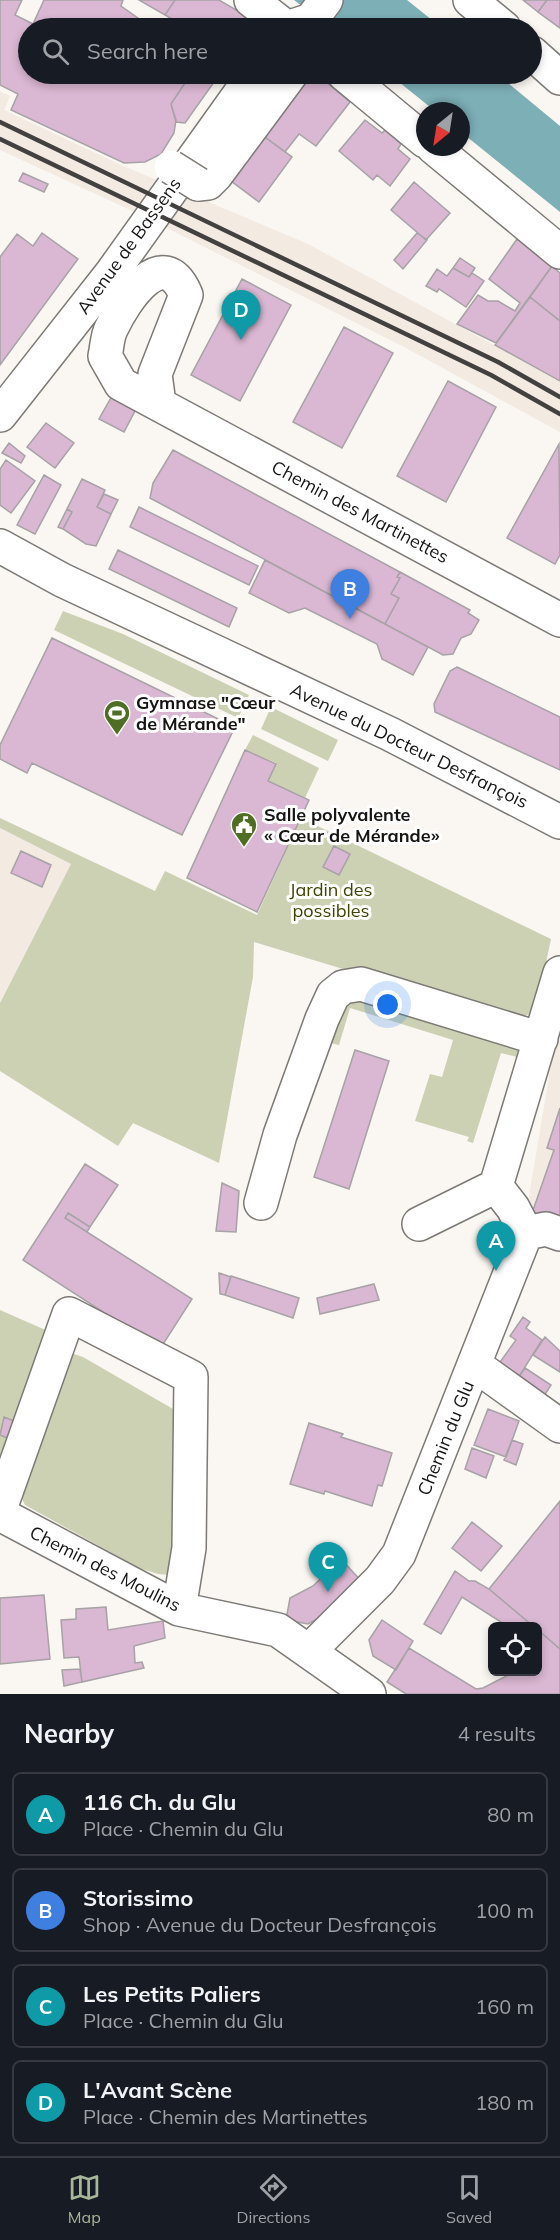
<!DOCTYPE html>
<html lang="en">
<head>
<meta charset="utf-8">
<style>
	body { margin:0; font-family:Mulish,sans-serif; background:#242831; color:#f1f3f6 }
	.controls { position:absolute; right:18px; bottom:18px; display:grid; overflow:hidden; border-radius:9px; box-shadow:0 3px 9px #0003 }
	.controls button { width:54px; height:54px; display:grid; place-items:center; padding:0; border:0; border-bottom:2px solid #363941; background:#171b24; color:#f1f3f6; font:30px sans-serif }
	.compass { position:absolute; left:416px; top:102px; width:54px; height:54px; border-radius:50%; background:#171b24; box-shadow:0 3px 9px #0003; rotate:210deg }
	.you { position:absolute; left:388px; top:1005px; width:21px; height:21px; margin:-15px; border:4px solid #fff; border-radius:50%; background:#1a73e8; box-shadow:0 0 0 9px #1a73e833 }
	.badge { display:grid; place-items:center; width:39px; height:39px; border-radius:50%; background:#a8b797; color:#fff; font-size:20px; font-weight:700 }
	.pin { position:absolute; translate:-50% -50px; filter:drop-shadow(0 2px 3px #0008) }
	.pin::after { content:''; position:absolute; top:32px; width:21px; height:18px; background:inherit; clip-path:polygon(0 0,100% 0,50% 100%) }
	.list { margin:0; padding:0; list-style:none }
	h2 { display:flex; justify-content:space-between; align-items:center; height:78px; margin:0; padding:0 24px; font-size:26px }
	h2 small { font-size:20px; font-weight:400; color:#9ea1a6 }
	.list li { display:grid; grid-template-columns:39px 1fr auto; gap:18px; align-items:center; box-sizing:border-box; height:84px; margin:0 12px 12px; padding:0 12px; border:2px solid #363941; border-radius:9px }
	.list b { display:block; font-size:22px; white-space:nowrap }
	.list p { margin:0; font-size:20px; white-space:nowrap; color:#9ea1a6 }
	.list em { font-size:20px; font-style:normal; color:#9ea1a6 }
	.icon { flex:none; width:33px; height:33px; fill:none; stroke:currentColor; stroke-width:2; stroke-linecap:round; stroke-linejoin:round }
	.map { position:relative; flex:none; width:560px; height:1694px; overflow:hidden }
	.search { position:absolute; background:#171b24; box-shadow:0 3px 9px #0003; left:18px; right:18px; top:18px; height:66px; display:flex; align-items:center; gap:15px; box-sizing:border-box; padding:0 21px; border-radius:33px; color:#9ea1a6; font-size:22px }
	.sheet { height:462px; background:#171b24 }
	nav { display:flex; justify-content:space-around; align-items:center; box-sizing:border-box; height:84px; border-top:2px solid #363941; background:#171b24; font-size:16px; color:#9ea1a6 }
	nav a { display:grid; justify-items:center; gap:3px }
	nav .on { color:#a8b797 }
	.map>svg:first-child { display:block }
</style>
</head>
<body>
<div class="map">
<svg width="560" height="1694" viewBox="0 0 560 1694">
	<rect width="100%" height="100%" fill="#faf6f2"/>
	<path fill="#f3eae1" d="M0,91L10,96L4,110L119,164L308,244L560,381V432L406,348L137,213L0,150Z
		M0,828L71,864L0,1003Z
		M560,1025V1227L527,1208L554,1047Z"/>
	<path fill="#cdd1b4" d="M63,611L123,634L249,695L238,718L54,630Z
		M271,707L338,740L328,761L261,729Z
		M253,735L319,768L305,798L268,781L276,763L245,750Z
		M0,818L155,891L165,871L257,915L301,818L551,939L537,1006L530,1014L511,1020L254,942L253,977L219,1163L133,1123L118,1146L0,1071V1003L71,864L0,828Z
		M345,994L522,1042L525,1059L501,1053L473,1143L467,1141L469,1137L415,1121L430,1074L442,1077L453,1040L350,1008L339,1045L326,1042Z
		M0,1310L50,1332L0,1472Z
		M71,1353L83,1357L180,1413L184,1561L170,1575L158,1574L139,1568L25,1505L20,1495Z"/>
	<path fill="#7dafb7" d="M294,0H407L442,28H331Z
		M389,74H497L560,126V212L461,132V111H435Z"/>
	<path fill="#dab7d2" stroke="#a6a2a5" stroke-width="1.5" d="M0,0H22L15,15L33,24L44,0H123L121,6L152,28H28V74H191L171,104L176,120L174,133L161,154L145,162L124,163L11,110L18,94L0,85Z
		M139,0H175L165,15Z
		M175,0H219L250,18L253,27L188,28L165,15Z
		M523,0H547L538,12Z
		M547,0H560V28L538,12Z
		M191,74H212L217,78L185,123L176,122L171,104Z
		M310,76L320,77L350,102L316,146L299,134L285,152L265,137Z
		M365,120L382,133L385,130L401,144L398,149L410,159L390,186L377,175L373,180L339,151Z
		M265,137L292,157L259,202L231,181Z
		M23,173L48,184L44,192L19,181Z
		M414,182L450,213L426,240L391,210Z
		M42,233L78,259L0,365V257L17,234L33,246Z
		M417,233L427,240L403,269L394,260Z
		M517,239L552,266L496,343L457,324L478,295L488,301H498L515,311L520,303L489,279Z
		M460,258L475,268L469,277L453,268Z
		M552,266L560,273V321L530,297Z
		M453,268L469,277L472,273L484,281L466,307L439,289L437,292L426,286L437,269L447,276Z
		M242,279L291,305L240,401L191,375Z
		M530,297L560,321V381L495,345Z
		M344,327L393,353L342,448L293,422Z
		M448,381L496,407L446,502L397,476Z
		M112,396L136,409L124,432L99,419Z
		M46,423L74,443L55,468L27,447Z
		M9,443L25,456L21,463L2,453Z
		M559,444L560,555L555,564L507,538Z
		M173,450L400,572L397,577L400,578L391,594L399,598L385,624L150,498L153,483Z
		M6,460L35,481L11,513L0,505V469Z
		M44,475L61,485L35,534L17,525Z
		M82,479L105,490L97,507L111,514L96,546L86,544L63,529L72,512L67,509Z
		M104,494L118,500L111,514L97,507Z
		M139,507L258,566L249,585L130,527Z
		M67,509L72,512L63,529L58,527Z
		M118,550L237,608L229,627L109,569Z
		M265,560L428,647L413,675L382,659L377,644L305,608L289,613L249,593Z
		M400,572L470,610L468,613L479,620L471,634L461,638L453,654L443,655L385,624L399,598L391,594L400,578L397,577Z
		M52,638L235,727L182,835L32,763L27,773L0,759V745Z
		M457,667L560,717V770L435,712L434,704L450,671Z
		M245,750L276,764L268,781L309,800L257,912L187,878Z
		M334,846L350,854L339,875L323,867Z
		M21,851L51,865L42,887L11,873Z
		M355,1050L389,1061L349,1189L314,1177Z
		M560,1108V1227L531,1216L554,1150L547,1148Z
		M85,1164L118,1185L90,1227L68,1213L65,1218L192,1299L160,1349L23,1260Z
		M222,1183L239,1191L236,1232L216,1231Z
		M68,1213L90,1227L87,1232L65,1218Z
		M219,1273L231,1277L225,1295L220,1294Z
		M231,1276L299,1298L293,1318L225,1295Z
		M374,1284L379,1300L320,1314L317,1298Z
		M523,1317L530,1322L526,1328L542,1340L515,1383L495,1369L516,1340L510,1336Z
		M545,1337L560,1351V1372L533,1355Z
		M525,1368L551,1385L541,1401L515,1383Z
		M488,1409L519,1421L506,1457L474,1445Z
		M4,1417L14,1421L7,1438L0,1435Z
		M309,1423L343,1434L341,1437L392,1453L382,1486L378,1485L372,1506L325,1491L324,1494L290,1484Z
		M512,1440L523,1444L516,1465L504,1460Z
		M472,1448L494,1456L486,1478L465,1469Z
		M560,1501V1649L538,1630V1626H533L489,1589Z
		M472,1522L502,1546L481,1571L452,1548Z
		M341,1559L363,1583L339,1607L308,1624L286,1620L290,1598L313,1586Z
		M455,1571L469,1581H475L489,1589L533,1626H507L462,1597L441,1634L424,1624Z
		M44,1595L50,1659L0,1664V1598Z
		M106,1607L108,1630L163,1621L165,1638L134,1646L135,1663L142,1662L144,1668L82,1682L79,1657L64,1658L61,1620L76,1619V1609Z
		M382,1620L413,1641L396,1670L373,1656L369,1640Z
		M538,1630L560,1649V1694H406L387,1682L409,1648L476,1689L483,1688L514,1672H538V1659L541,1657L538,1654Z
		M80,1669L82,1682L64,1686L62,1670Z"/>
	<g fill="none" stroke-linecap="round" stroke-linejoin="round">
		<g stroke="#7d7a76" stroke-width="36">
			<path id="minor" d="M251,0L287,28
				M198,184L208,183L216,175L291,74
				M159,404L155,374L186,295C163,240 124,301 111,329C107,337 107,348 105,356L121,384L560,620
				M0,415L111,274L254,74
				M496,1186L513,1208L526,1233
				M261,1203L280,1135L322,1019L333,995L343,987L361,984L541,1039
				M419,1224L496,1186L560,973
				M475,1365L560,1426
				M0,1509L69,1314L191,1377L189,1548L179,1609
				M0,1514L179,1609L278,1630L369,1694
				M310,1650L380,1580L399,1554L526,1233L546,1229L560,1234"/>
		</g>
		<g stroke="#7d7a76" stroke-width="36">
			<path id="major" d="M470,0L504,28
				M287,28L311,20L326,0
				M532,53L560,78
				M344,74L425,141
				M433,147L560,252
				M0,546L62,580L390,734L560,822"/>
		</g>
		<use href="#minor" stroke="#fff" stroke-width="33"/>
		<use href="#major" stroke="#fff" stroke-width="33"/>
		<path stroke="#434140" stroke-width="4.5" d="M0,122L498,362L560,397
			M0,139L491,375L560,414"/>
		<g stroke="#7d7a76" stroke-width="36" stroke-linecap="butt">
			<path id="minor-bridge" d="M171,167L198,184"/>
		</g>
		<use href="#minor-bridge" stroke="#fff" stroke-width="33"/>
	</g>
	<defs>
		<g id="stadium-pin" transform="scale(1.35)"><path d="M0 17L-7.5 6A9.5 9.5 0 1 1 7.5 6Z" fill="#4f6d23" stroke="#fff"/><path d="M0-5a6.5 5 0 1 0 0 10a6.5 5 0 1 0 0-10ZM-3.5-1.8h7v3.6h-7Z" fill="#fff"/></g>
		<g id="civic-pin" transform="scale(1.35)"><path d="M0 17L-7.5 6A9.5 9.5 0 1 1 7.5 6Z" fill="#4f6d23" stroke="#fff"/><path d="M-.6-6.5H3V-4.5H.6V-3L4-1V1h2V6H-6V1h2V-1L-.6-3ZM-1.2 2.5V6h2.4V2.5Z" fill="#fff"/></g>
	</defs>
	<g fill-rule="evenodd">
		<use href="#stadium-pin" x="117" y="713"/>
		<use href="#civic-pin" x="244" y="825"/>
	</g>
	<g text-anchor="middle" stroke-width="6" stroke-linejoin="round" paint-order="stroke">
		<g font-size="18" fill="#161514" stroke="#fff">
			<text transform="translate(129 246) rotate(-54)" y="6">Avenue de Bassens</text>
			<text transform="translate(360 512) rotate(28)" y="6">Chemin des Martinettes</text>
			<text transform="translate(409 746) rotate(26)" y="6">Avenue du Docteur Desfrançois</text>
			<text transform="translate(446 1438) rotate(-68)" y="6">Chemin du Glu</text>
			<text transform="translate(105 1569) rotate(27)" y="6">Chemin des Moulins</text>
		</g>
		<g font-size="18" font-weight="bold" fill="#161514" stroke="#fff" text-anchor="start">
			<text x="136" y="709">Gymnase "Cœur<tspan x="136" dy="21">de Mérande"</tspan></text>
			<text x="264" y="821">Salle polyvalente<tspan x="264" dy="21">« Cœur de Mérande»</tspan></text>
		</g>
		<g font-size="18" fill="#3f4400" stroke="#fff">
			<text x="331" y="896">Jardin des<tspan x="331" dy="21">possibles</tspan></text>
		</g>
	</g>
</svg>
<div class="controls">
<button><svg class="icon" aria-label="locate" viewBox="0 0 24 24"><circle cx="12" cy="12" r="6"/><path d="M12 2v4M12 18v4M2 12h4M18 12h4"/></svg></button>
</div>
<svg class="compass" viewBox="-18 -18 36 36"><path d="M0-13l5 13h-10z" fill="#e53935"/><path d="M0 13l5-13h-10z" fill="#9ea1a6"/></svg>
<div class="you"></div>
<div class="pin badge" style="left:496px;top:1271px;background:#0f9aa8">A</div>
<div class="pin badge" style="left:350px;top:619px;background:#3f7fe0">B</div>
<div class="pin badge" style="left:328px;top:1592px;background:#0f9aa8">C</div>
<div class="pin badge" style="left:241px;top:340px;background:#0f9aa8">D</div>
<div class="search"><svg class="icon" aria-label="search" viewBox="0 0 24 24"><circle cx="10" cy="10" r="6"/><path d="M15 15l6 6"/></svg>Search here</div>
</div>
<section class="sheet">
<h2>Nearby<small>4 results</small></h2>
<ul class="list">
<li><span class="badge" style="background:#0f9aa8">A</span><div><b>116 Ch. du Glu</b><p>Place · Chemin du Glu</p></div><em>80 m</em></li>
<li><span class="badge" style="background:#3f7fe0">B</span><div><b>Storissimo</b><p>Shop · Avenue du Docteur Desfrançois</p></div><em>100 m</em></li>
<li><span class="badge" style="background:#0f9aa8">C</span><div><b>Les Petits Paliers</b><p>Place · Chemin du Glu</p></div><em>160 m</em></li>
<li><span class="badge" style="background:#0f9aa8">D</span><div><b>L'Avant Scène</b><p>Place · Chemin des Martinettes</p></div><em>180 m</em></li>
</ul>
</section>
<nav>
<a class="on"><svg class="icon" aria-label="map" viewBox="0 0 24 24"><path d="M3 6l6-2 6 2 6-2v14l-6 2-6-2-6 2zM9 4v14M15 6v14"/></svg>Map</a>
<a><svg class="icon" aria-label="directions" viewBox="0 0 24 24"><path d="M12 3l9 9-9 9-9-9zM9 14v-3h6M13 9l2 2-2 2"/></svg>Directions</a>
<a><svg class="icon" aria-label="saved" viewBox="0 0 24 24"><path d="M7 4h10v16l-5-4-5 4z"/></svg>Saved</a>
</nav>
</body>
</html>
